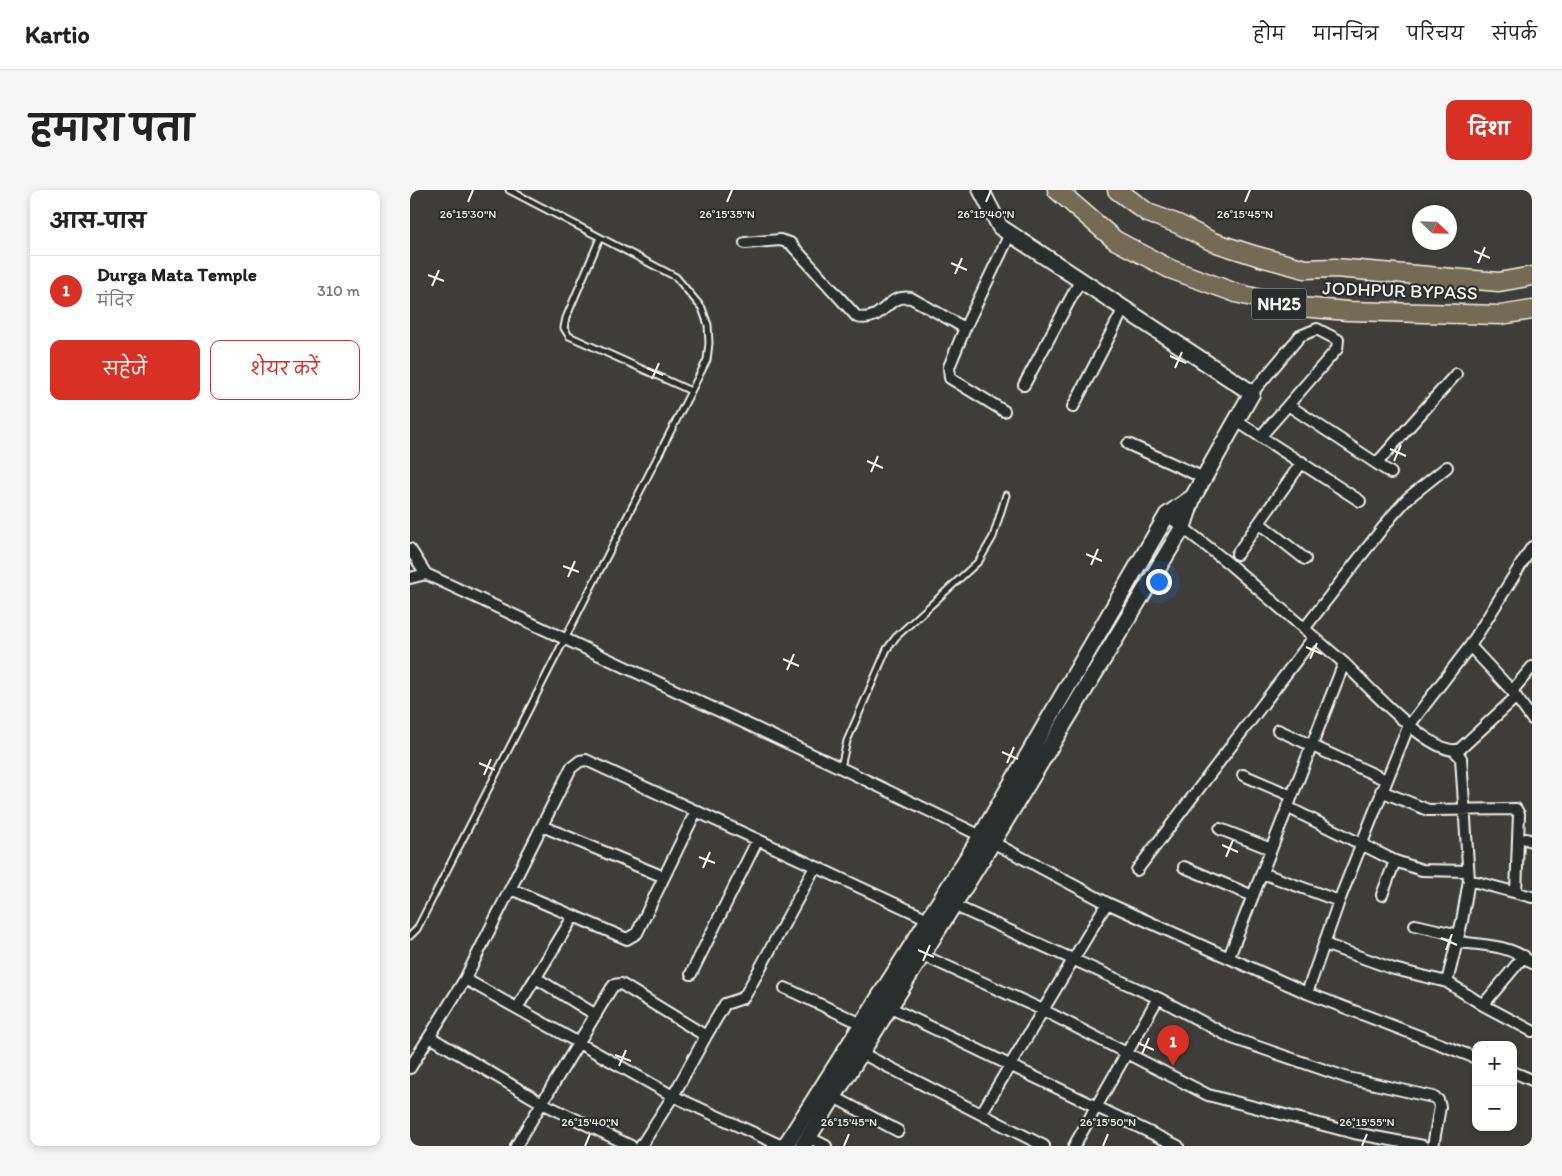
<!DOCTYPE html>
<html lang="hi">
<head>
<meta charset="utf-8">
<style>
	body { margin:0; font-family:Itim,"Playpen Sans Deva",sans-serif; background:#f6f6f6; color:#222 }
	.controls { position:absolute; right:15px; bottom:15px; display:grid; overflow:hidden; border-radius:10px; box-shadow:0 2px 8px #0003 }
	.controls button { width:45px; height:45px; display:grid; place-items:center; padding:0; border:0; border-bottom:1px solid #e0e0e0; background:#fff; color:#222; font:25px sans-serif }
	.compass { position:absolute; left:1002px; top:15px; width:45px; height:45px; border-radius:50%; background:#fff; box-shadow:0 2px 8px #0003; rotate:113deg }
	.you { position:absolute; left:748px; top:391px; width:18px; height:18px; margin:-12px; border:4px solid #fff; border-radius:50%; background:#1a73e8; box-shadow:0 0 0 8px #1a73e833 }
	.badge { display:grid; place-items:center; width:32px; height:32px; border-radius:50%; background:#d93025; color:#fff; font-size:16px; font-weight:700 }
	.pin { position:absolute; translate:-50% -41px; filter:drop-shadow(0 1px 2px #0008) }
	.pin::after { content:''; position:absolute; top:26px; width:18px; height:15px; background:inherit; clip-path:polygon(0 0,100% 0,50% 100%) }
	.list { margin:0; padding:0; list-style:none }
	h2 { display:flex; justify-content:space-between; align-items:center; height:65px; margin:0; padding:0 20px; font-size:21px }
	h2 small { font-size:16px; font-weight:400; color:#767676 }
	.list li { display:grid; grid-template-columns:32px 1fr auto; gap:15px; align-items:center; box-sizing:border-box; height:70px; padding:0 20px; border-top:1px solid #e0e0e0 }
	.list b { display:block; font-size:19px; white-space:nowrap }
	.list p { margin:0; font-size:16px; white-space:nowrap; color:#767676 }
	.list em { font-size:16px; font-style:normal; color:#767676 }
	.actions { display:flex; gap:10px; padding:15px 20px }
	.actions a { flex:1; padding:11px 0; border:1px solid #d93025; border-radius:10px; text-align:center; font-size:18px; color:#d93025 }
	.actions .main { background:#d93025; color:#fff }
	.map { position:relative; flex:none; width:1122px; height:956px; overflow:hidden; border-radius:10px }
	header { display:flex; align-items:center; gap:30px; box-sizing:border-box; height:70px; padding:0 25px; background:#fff; border-bottom:1px solid #e0e0e0 }
	header strong { font-size:24px }
	nav { display:flex; gap:28px; margin-inline-start:auto; font-size:18px }
	.intro { display:flex; align-items:center; justify-content:space-between; box-sizing:border-box; height:120px; padding:0 30px }
	h1 { margin:0; font-size:35px }
	.button { padding:12px 22px; border-radius:10px; background:#d93025; color:#fff; font-size:18px; font-weight:700 }
	main { display:flex; gap:30px; padding:0 30px }
	aside { flex:1; background:#fff; border-radius:10px; box-shadow:0 2px 8px #0003 }
	.map>svg:first-child { display:block }
</style>
</head>
<body>
<header>
<strong>Kartio</strong>
<nav><a>होम</a><a>मानचित्र</a><a>परिचय</a><a>संपर्क</a></nav>
</header>
<div class="intro"><h1>हमारा पता</h1><a class="button">दिशा</a></div>
<main>
<aside>
<h2>आस-पास<small></small></h2>
<ul class="list">
<li><span class="badge">1</span><div><b>Durga Mata Temple</b><p>मंदिर</p></div><em>310 m</em></li>
</ul>
<div class="actions"><a class="main">सहेजें</a><a>शेयर करें</a></div>
</aside>
<div class="map">
<svg width="1122" height="956" viewBox="0 0 1122 956">
	<rect width="100%" height="100%" fill="#3f3d3a"/>
	<filter id="ink" filterUnits="userSpaceOnUse"><feTurbulence type="fractalNoise" baseFrequency=".02" numOctaves="2"/><feDisplacementMap in="SourceGraphic" scale="10" xChannelSelector="R" yChannelSelector="G"/><feConvolveMatrix kernelMatrix="1 2 1 2 8 2 1 2 1" color-interpolation-filters="sRGB"/></filter>
	<g filter="url(#ink)">
		<g fill="none" stroke-linecap="round" stroke-linejoin="round">
			<g stroke="#f4f1e8" stroke-width="9">
				<path id="service" d="M190,48L156,128L154,138L159,146L281,201
					M431,577L437,551L477,459L486,447L569,371L583,347L596,305
					M0,746L7,739L297,170L299,153L298,135L292,118L266,87L99,0"/>
			</g>
			<g stroke="#f4f1e8" stroke-width="14">
				<path id="minor" d="M335,53L370,50L380,53L447,127C474,133 476,103 501,108L555,138L600,44
					M555,138L539,177L540,188L594,221
					M614,195L670,91
					M842,203L890,146L907,139L928,150L927,159L851,246
					M878,215L981,283
					M663,217L713,120
					M825,230L950,311
					M718,254L794,288
					M967,273L1046,184
					M757,325L817,372L934,473
					M849,333L895,369
					M0,359L16,384L0,388
					M827,364L892,272
					M16,384L431,578L571,646L697,713L897,803L1066,868
					M894,439L982,326L998,308L1037,277
					M1060,456L1102,501L1122,529
					M1102,501L1122,477
					M868,540L976,590
					M833,585L882,606
					M971,601L1018,620L1106,619L1109,624L1106,702
					M877,617L985,671L1012,680L1058,681
					M132,636L254,687
					M810,639L861,659
					M1116,649L1122,651
					M774,677L843,706
					M727,680L904,447
					M852,683L929,711
					M1059,690L1122,707
					M101,699L217,749L227,743L285,623
					M972,705L985,671
					M543,715L748,808L822,848L938,888L1023,907L1028,910L1030,917L1023,956
					M1005,735L1049,745
					M1047,752C1074,755 1101,755 1122,773
					M914,754L984,779L1037,792L1073,815L1122,841
					M512,765L633,820L798,905L944,943L1013,956
					M819,767L934,473C953,491 1024,570 1050,559L1106,507
					M281,784L347,651
					M126,788L186,825
					M55,789L161,578L170,571L176,570L518,729
					M1037,792L1052,731L1059,690L1051,568L1045,561
					M375,798L452,834
					M897,803L929,711L998,537L1060,456L1122,357
					M1073,815L1114,766
					M479,817L768,956
					M107,818L163,727
					M296,846L315,814L333,808L336,804L405,677
					M20,847L132,913L221,956
					M451,863L634,956
					M0,878L55,789L263,906L372,956
					M1103,882L1122,890
					M424,907L488,941
					M571,924L697,713
					M398,947L416,956
					M106,956L201,799L204,795L211,794L296,846L263,906L231,956
					M664,956L748,808"/>
			</g>
			<g stroke="#f4f1e8" stroke-width="19">
				<path id="secondary" d="M375,956L571,646L757,325L783,307
					M393,956L582,653L773,337L783,307L842,203L590,37L571,0"/>
			</g>
			<g stroke="#f4f1e8" stroke-width="21">
				<path id="trunk" d="M647,0L705,50L760,79L826,103L879,116L938,121L1091,125L1122,120
					M707,0L738,23L768,34L803,52L847,66L895,79L925,78L1089,92L1122,86"/>
			</g>
			<use href="#service" stroke="#2a2d2e" stroke-width="5"/>
			<use href="#minor" stroke="#2a2d2e" stroke-width="10"/>
			<use href="#secondary" stroke="#2a2d2e" stroke-width="15"/>
			<use href="#trunk" stroke="#746b52" stroke-width="18"/>
		</g>
	</g>
	<path fill="none" stroke="#f4f1e8" stroke-width="2" d="M58,12L63,0M317,12L322,0M576,12L581,0M835,12L840,0M1064,61L1080,68M541,73L557,80M1068,73L1075,57M545,84L552,68M18,85L34,91M22,96L29,80M760,166L776,173M237,178L253,185M765,178L772,162M242,189L249,173M980,259L996,266M457,271L473,278M984,271L991,255M461,282L468,266M676,364L692,371M681,375L688,359M153,376L169,382M158,387L165,371M896,457L912,464M373,469L389,476M900,469L907,453M377,480L384,464M592,562L608,569M69,573L85,580M597,573L604,557M74,585L81,569M812,655L828,662M289,667L305,673M816,667L823,650M293,678L300,662M1031,748L1047,755M508,760L524,767M1036,760L1042,744M513,771L520,755M728,853L744,860M732,864L739,848M205,865L221,871M209,876L216,860M175,956L180,944M434,956L439,944M693,956L698,944M952,956L957,944"/>
	<g text-anchor="middle" stroke-width="4.5" stroke-linejoin="round" paint-order="stroke">
		<rect fill="#2a2d2e" stroke="#b7b6b0" stroke-width="1" x="841.5" y="98.5" width="55" height="31" rx="4"/>
		<g font-size="18" font-weight="bold" fill="#f4f1e8">
			<text x="869" y="120">NH25</text>
		</g>
		<g font-size="19" fill="#f4f1e8" stroke="#2a2d2e">
			<text transform="translate(990 100) rotate(2)" y="7">JODHPUR BYPASS</text>
		</g>
	</g>
	<g font-size="12" text-anchor="middle" fill="#f4f1e8" stroke="#2a2d2e" stroke-width="4.5" stroke-linejoin="round" paint-order="stroke">
		<text x="58" y="28">26°15'30"N</text>
		<text x="317" y="28">26°15'35"N</text>
		<text x="576" y="28">26°15'40"N</text>
		<text x="835" y="28">26°15'45"N</text>
		<text x="180" y="936">26°15'40"N</text>
		<text x="439" y="936">26°15'45"N</text>
		<text x="698" y="936">26°15'50"N</text>
		<text x="957" y="936">26°15'55"N</text>
	</g>
</svg>
<div class="controls">
<button>+</button>
<button>−</button>
</div>
<svg class="compass" viewBox="-18 -18 36 36"><path d="M0-13l5 13h-10z" fill="#e53935"/><path d="M0 13l5-13h-10z" fill="#767676"/></svg>
<div class="you"></div>
<div class="pin badge" style="left:763px;top:876px">1</div>
</div>
</main>
</body>
</html>
